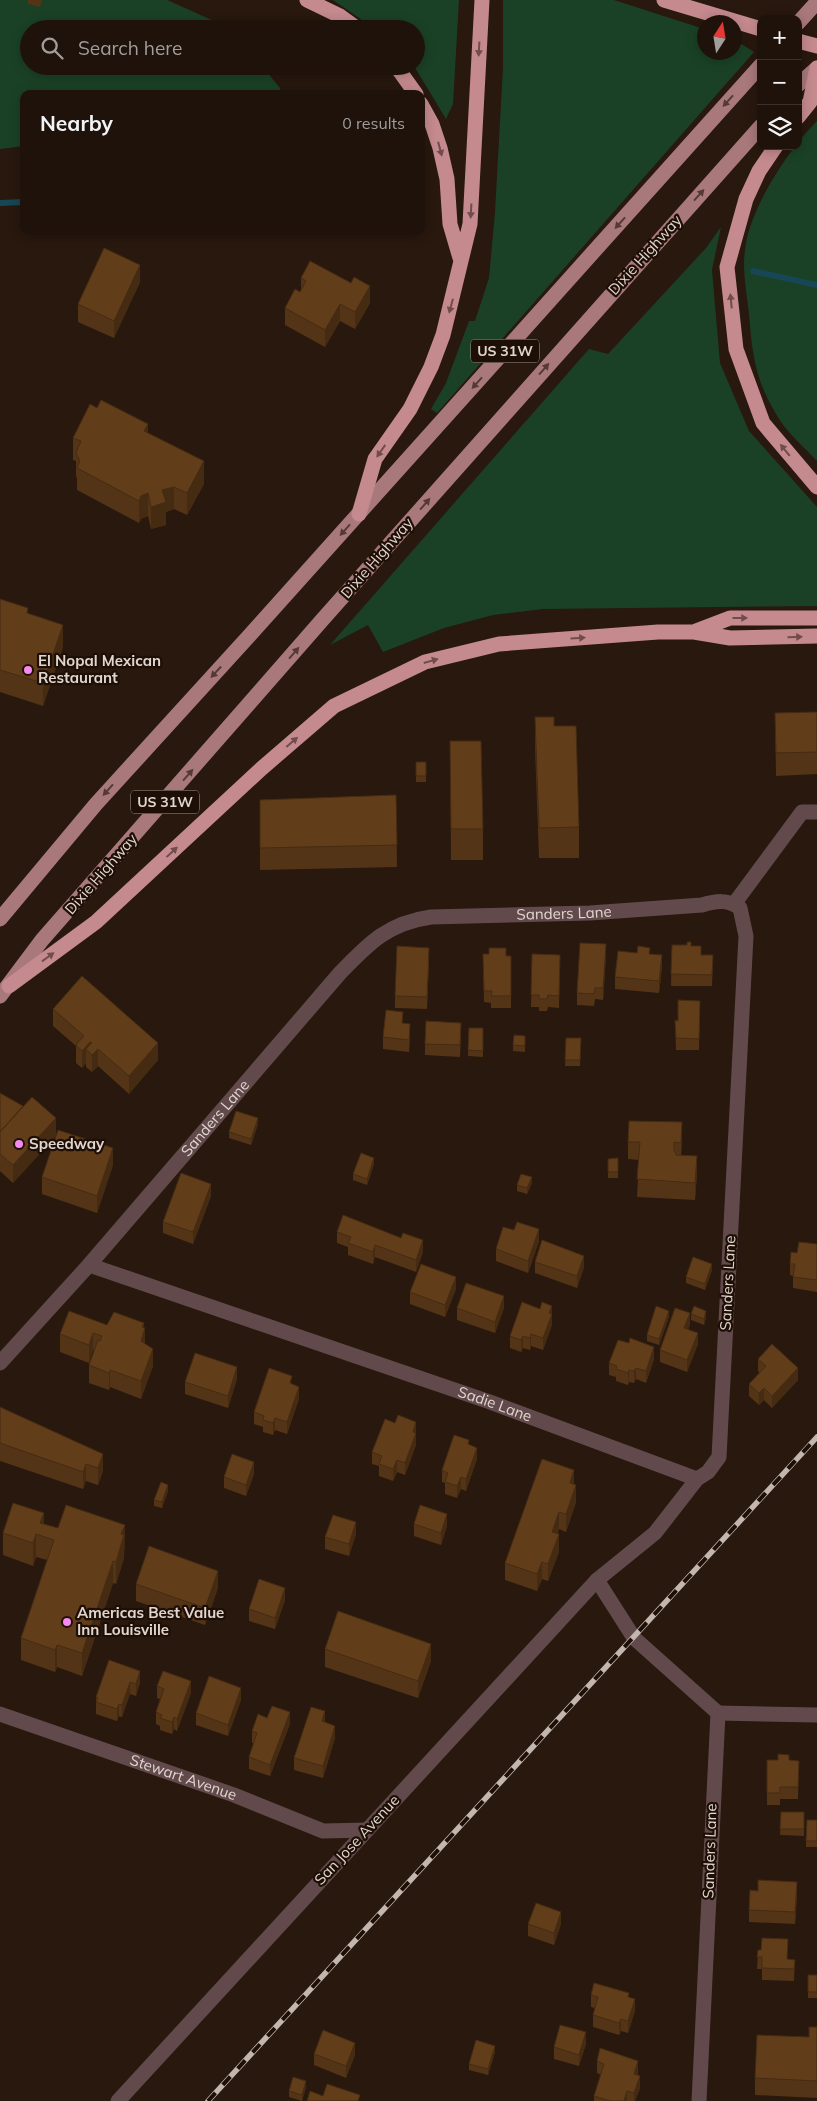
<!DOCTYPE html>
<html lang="en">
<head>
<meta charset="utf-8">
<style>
	body { margin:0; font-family:Mulish,sans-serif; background:#261b13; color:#f1f3f6 }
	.controls { position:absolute; right:15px; top:15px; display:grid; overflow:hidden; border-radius:10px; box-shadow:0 2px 12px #0003 }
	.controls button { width:45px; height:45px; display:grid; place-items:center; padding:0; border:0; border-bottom:1px solid #3c322b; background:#1e120a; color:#f1f3f6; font:25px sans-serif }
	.compass { position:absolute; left:697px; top:15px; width:45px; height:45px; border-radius:50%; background:#1e120a; box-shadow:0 2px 12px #0003; rotate:12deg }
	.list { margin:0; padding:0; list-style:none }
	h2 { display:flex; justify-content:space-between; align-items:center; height:65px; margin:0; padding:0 20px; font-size:21px }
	h2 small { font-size:16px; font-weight:400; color:#a19e9c }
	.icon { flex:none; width:28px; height:28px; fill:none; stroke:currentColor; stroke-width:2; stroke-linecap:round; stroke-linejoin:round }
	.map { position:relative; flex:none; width:817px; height:2101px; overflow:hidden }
	.search { position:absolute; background:#1e120a; box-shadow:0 2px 12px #0003; left:20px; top:20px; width:405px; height:55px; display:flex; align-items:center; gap:12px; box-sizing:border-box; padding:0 18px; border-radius:28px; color:#a19e9c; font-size:19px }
	.panel { position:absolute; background:#1e120a; box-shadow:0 2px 12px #0003; left:20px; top:90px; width:405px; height:145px; border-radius:10px }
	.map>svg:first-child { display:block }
</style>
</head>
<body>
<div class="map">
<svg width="817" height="2101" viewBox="0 0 817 2101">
	<rect width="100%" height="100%" fill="#28180e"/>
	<path fill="#1a4126" d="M0,0H167L232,29H29V66H262L280,88L279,94H24V146L0,149Z
		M333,0H459L453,104L446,119L414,66H416V29H375Z
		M503,0H614L704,29V52H734L735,40L754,52L437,413L431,409L446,383L469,321H475L489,278L495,212L503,68Z
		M817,121V461C802,445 785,431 775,412C755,379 752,352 749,314C747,294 742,270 745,250C749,209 789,149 817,121Z
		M721,227L712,270L720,363L749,431L817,507V606L543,609L493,615L444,628L383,652L368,625L330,645L589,349L608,354L706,248Z"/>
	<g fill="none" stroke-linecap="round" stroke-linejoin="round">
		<path stroke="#174756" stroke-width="6" d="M0,203L24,202
			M753,271L817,285"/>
		<g stroke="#624a4c" stroke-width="15">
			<path d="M734,904L802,812H817"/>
			<path id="s1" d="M89,1265L490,1402L697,1479"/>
			<path id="s2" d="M0,1363L89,1265L340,973C369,943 388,923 431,917L590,913L702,905C716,901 727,899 740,908L746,936L719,1457L708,1472L697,1479L655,1533L597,1580L118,2101"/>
			<path d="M597,1580L634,1638L718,1713L699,2101"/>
			<path d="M718,1713L817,1715"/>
			<path id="s3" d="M0,1714L234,1795L323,1831L367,1830"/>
		</g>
		<path stroke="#a8787b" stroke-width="15" d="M798,23L817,2
			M798,85L817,68
			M0,919L96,804L249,636L761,65
			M0,996L42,940L323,619L761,126"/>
		<path stroke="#c48a8e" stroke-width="15" d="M307,0L340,16L358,29
			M664,0L761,29
			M798,41L817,46
			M396,66L416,94
			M421,104L432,124L440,148L447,179L450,224L460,258
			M798,117L810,102L817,68
			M776,146L759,171L746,199L727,267L736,349L763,423L817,487
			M359,514L375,459L410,409L431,367L443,335L470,224L482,0
			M696,631L730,618H817
			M9,986L96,922L261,769L334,706L425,662L499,644L658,632H694L730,638L817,636"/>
		<g stroke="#c2b6af" stroke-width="5.5">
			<path id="rail" d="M208,2101L817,1437"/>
		</g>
		<use href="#rail" stroke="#1e0f06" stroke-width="4" stroke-dasharray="11" stroke-linecap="butt"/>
	</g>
	<path fill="#543416" d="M28,0H42L40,7L28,4Z
		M301,278L370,303L355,329L340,321L325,347L285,325V308L301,290Z
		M140,282L114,338L78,322V304Z
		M148,433L204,484L187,515L174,509L166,512V525L151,529L148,516L141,519L139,523L77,490V478L76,476V461L73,460V438Z
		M0,599L28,613L63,647L43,706L0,692Z
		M817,712V774L776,776L775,713Z
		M535,717L554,726L579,827V858H539L535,748Z
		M450,741L483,829V860H451Z
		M426,762V782H416V776Z
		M396,795L397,867L260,870V800Z
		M672,945L691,946L701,955H713L712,986H671Z
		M483,954L511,956V1008H491V1003L484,1002Z
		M532,954L560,955L559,1008L548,1007L547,1011H539V1007H531Z
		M650,954L662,967L659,993L615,989V977Z
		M606,956L603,1000L595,999L594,1006L577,1005V993Z
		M429,960L427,1009L395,1008V996Z
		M53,1009L158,1060L129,1094L98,1066L92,1072L86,1067V1063L82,1068L76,1063V1046L53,1026Z
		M700,1013L699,1050H676L675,1020L678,1021Z
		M403,1023L410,1035L409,1052L383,1049V1037Z
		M469,1028H483V1057L468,1056Z
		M461,1034L460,1057L425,1055V1044Z
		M566,1038H581L580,1066H565Z
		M525,1042V1052L513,1051V1045Z
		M0,1093L56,1136L13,1183L0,1171Z
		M258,1124L251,1145L229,1138V1132Z
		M682,1140L681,1155L697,1174L695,1200L637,1197L639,1160L628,1159V1142Z
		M618,1158V1178H608V1159Z
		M374,1164L367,1185L353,1180V1174Z
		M113,1165L97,1213L42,1194V1177Z
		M532,1183L527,1194L517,1191V1185Z
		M211,1196L193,1244L163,1233V1222Z
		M337,1232L423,1252L416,1272L375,1257L373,1264L348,1255V1247L337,1243Z
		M539,1241L528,1273L496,1261V1249Z
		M817,1244V1292L793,1288V1276L790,1275V1264L797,1253Z
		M535,1262L584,1267L577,1288L535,1273Z
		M712,1270L705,1290L686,1283V1277Z
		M456,1289L445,1317L410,1304V1292Z
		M552,1306V1325L543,1350L531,1346L530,1350L523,1348L521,1352L510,1348V1336L540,1309Z
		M457,1308H504L495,1333L457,1320Z
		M691,1314L706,1317L704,1325L691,1320Z
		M669,1317L659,1345L647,1341V1335Z
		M107,1325L144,1328L145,1344L153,1366L141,1399L110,1387L109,1390L89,1383V1365L94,1350H93L89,1363L60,1352V1334Z
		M690,1325L688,1329L698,1344L687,1372L660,1362V1350Z
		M654,1359L646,1383L636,1379L634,1383L629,1382L628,1385L616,1381V1377L609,1375V1363Z
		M758,1359L798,1380L772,1408L764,1400L759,1405L749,1396V1384L760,1373L758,1371Z
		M237,1379L228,1408L185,1394V1382Z
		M292,1384L299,1399L287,1434L275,1430L273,1435L263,1432V1427L254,1424V1412Z
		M0,1407L103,1471L98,1485L86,1481L83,1489L0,1461Z
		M416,1434V1445L405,1475L397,1472L393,1481L379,1476V1466L372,1464V1452Z
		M469,1445L477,1459L466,1491L461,1489L457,1498L445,1494V1483L442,1482V1470Z
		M254,1474L246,1496L224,1488V1477Z
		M574,1484L576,1502L566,1532L559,1529L557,1534L559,1552L548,1581L542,1579L537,1591L505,1580V1563Z
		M168,1491L162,1508L154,1506V1500Z
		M44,1524L58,1528L125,1525L124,1558L116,1584L113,1583L82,1676L57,1667L55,1672L21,1660V1638L47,1560L36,1557L33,1566L3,1555V1533Z
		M414,1524L447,1526L441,1545L414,1536Z
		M356,1534L349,1556L325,1549V1537Z
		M136,1584L218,1588L205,1625L136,1601Z
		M285,1600L275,1629L249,1621V1609Z
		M325,1649L431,1661L418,1698L325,1667Z
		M109,1660L140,1683L136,1696L130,1694L122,1717L119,1716L117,1721L96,1714V1697Z
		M157,1686L191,1693L177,1731L174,1729L172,1734L160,1730V1726L156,1724V1712L160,1699L157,1698Z
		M241,1700L228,1736L196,1725V1713Z
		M267,1718L290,1724L270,1776L249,1769V1757L254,1743H252V1731Z
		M325,1722L335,1738L323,1778L294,1770V1758Z
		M767,1760L799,1761L798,1799H780V1805H767Z
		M781,1812H804V1836L780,1835Z
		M817,1820V1847H806V1841Z
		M797,1894L795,1924L749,1922V1910Z
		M528,1924H561L554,1945L528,1936Z
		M758,1950L787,1959L795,1960L794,1981L762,1980V1969H757Z
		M808,1975H817V1998H808Z
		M591,1995L629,1997L635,2011L628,2033L621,2031L619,2035L593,2027V2015L595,2008L591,2007Z
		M817,2027V2098L755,2095V2078L809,2037Z
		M586,2044L579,2066L554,2059V2047Z
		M495,2052L488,2075L469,2070V2064Z
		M314,2054L355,2055L346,2078L314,2065Z
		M597,2061L638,2073L637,2075L640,2088L635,2101H594V2096L601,2075L597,2073Z
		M306,2087L302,2101L289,2097V2091Z"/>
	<path fill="#452b12" d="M140,265V282L114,338V321Z
		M370,286V303L355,329V312Z
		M340,304V321L325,347V330Z
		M148,424V446L144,431Z
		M204,461V484L187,515V493Z
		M174,487V509L166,512V525L151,529V507L162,490Z
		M148,493V516L141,519L139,523V501L141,496Z
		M63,625V647L43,706V683Z
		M606,944V956L603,1000V988Z
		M429,948V960L427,1009V997Z
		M662,955V967L659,993V981Z
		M410,1024V1035L409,1052V1040Z
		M90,1042V1053L86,1049V1063L82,1068V1051Z
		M158,1043V1060L129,1094V1076Z
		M98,1049V1066L92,1072V1055Z
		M56,1118V1136L13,1183V1165Z
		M258,1118V1124L251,1145V1139Z
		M682,1122V1140L681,1160V1143Z
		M113,1148V1165L97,1213V1196Z
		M697,1156V1174L695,1200V1183Z
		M374,1158V1164L367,1185V1179Z
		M532,1177V1183L527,1194V1188Z
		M211,1184V1196L193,1244V1232Z
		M539,1229V1241L528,1273V1261Z
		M423,1240V1252L416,1272V1260Z
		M375,1245V1257L373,1264V1252Z
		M584,1256V1267L577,1288V1276Z
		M712,1264V1270L705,1290V1284Z
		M456,1277V1289L445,1317V1305Z
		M504,1296V1308L495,1333V1322Z
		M552,1306V1325L543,1350V1338L549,1313Z
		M669,1311V1317L659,1345V1339Z
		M706,1311V1317L704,1325V1319Z
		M690,1313V1325L684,1339V1328Z
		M144,1323V1333L145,1328V1346L141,1341L142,1327Z
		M93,1333V1350L89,1363V1345Z
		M698,1333V1344L687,1372V1360Z
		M531,1334V1346L530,1350V1338Z
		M523,1336V1348L521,1352V1340Z
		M654,1347V1359L646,1383V1371Z
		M153,1349V1366L141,1399V1381Z
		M237,1367V1379L228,1408V1396Z
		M636,1368V1379L634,1383V1371Z
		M798,1368V1380L772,1408V1396Z
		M110,1370V1387L109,1390V1373Z
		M629,1370V1382L628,1385V1373Z
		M299,1387V1399L287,1434V1422Z
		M764,1388V1400L759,1405V1393Z
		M275,1418V1430L273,1435V1423Z
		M416,1422V1445L405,1475V1463L413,1432Z
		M477,1448V1459L466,1491V1479Z
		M103,1454V1471L98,1485V1468Z
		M397,1460V1472L393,1481V1469Z
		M254,1462V1474L246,1496V1485Z
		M86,1464V1481L83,1489V1472Z
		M574,1470V1487L570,1483Z
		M461,1477V1489L457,1498V1486Z
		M168,1485V1491L162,1508V1502Z
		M576,1485V1502L566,1532V1514Z
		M559,1512V1529L552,1549V1532Z
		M44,1513V1535L40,1523Z
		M447,1514V1526L441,1545V1533Z
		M356,1522V1534L349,1556V1544Z
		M125,1525L124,1558L116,1584V1562L121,1534Z
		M36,1534V1557L33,1566V1543Z
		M559,1534V1552L548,1581V1564Z
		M113,1561V1583L82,1676V1653Z
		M542,1562V1579L537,1591V1574Z
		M218,1571V1588L205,1625V1608Z
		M285,1588V1600L275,1629V1618Z
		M431,1644V1661L418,1698V1681Z
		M57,1645V1667L55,1672V1650Z
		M140,1671V1683L136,1696V1684Z
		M191,1681V1693L177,1731V1719Z
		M130,1682V1694L122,1717V1705Z
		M241,1688V1700L228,1736V1725Z
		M119,1704V1716L117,1721V1709Z
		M325,1711V1723L322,1721Z
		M290,1712V1724L270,1776V1765Z
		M174,1717V1729L172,1734V1722Z
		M335,1726V1738L323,1778V1766Z
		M797,1882V1894L795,1924V1912Z
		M561,1912V1924L554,1945V1933Z
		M635,1999V2011L628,2033V2021Z
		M621,2019V2031L619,2035V2023Z
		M586,2032V2044L579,2066V2055Z
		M355,2043V2055L346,2078V2066Z
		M495,2046V2052L488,2075V2069Z
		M638,2061V2073L634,2086V2074Z
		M640,2076V2088L635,2101H634V2093Z
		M306,2081V2087L302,2101V2095Z
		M627,2091V2101H624Z"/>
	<path fill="#623d1a" stroke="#452b12" d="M104,248L140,265L114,321L78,304Z
		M310,261L351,283L354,277L370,286L355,312L340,304L325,330L285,308L295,289L300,292L306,281L301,278Z
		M101,400L148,424L144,431L204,461L187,493L174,487L162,490L166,502L151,507L148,493L141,496L139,501L77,468L80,461L76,453L81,441L73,438L90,404L97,408Z
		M0,599L28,608L27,613L63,625L43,683L0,670Z
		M817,712V752L776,753L775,713Z
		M535,717H554V726H576L579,827L539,828Z
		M450,741H481L483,829H451Z
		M416,762H426V776H416Z
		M396,795L397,845L260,848V800Z
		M687,942H691V946H701V955H713L712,975L671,974L672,945H687Z
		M580,943L606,944L603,988H595L594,994L577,993Z
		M397,946L429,948L427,997L395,996Z
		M638,946L650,948L649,954L662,955L659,981L615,977L618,951L637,953Z
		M489,948H506V956H511V996H491L492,991H484L483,954H489Z
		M532,954L560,955L559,996L548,995L547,999H539V995H531Z
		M82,976L158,1043L129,1076L98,1049L92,1055L86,1049L92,1043L90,1042L82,1051L76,1045L84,1036L53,1009Z
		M678,1000L700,1001L699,1039L676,1038L675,1020L678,1021Z
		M386,1010L403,1012L402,1023L410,1024L409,1040L383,1037Z
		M426,1021L461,1023L460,1045L425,1044Z
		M469,1028H483V1051L468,1050Z
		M514,1035L525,1036V1046L513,1045Z
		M566,1038H581L580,1060H565Z
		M0,1093L23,1106L0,1132Z
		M32,1097L56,1118L13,1165L0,1154V1132Z
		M236,1111L258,1118L251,1139L229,1132Z
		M629,1121L682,1122L681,1143L674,1142V1150L676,1155L697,1156L695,1183L637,1179L640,1142H628Z
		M58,1130L113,1148L97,1196L42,1177Z
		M361,1153L374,1158L367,1179L353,1174Z
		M618,1158V1172H608V1159Z
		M181,1173L211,1184L193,1232L163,1222Z
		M521,1174L532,1177L527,1188L517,1185Z
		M343,1215L401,1238L403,1233L423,1240L416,1260L375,1245L373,1252L348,1243L351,1237L337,1232Z
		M517,1222L539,1229L528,1261L496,1249L503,1227L514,1230Z
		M542,1240L584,1256L577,1276L535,1262Z
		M799,1242L817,1244V1280L793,1277L795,1264H790L791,1252L797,1253Z
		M693,1257L712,1264L705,1284L686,1277Z
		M421,1264L456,1277L445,1305L410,1292Z
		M466,1283L504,1296L495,1322L457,1308Z
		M522,1302L540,1309L542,1302L552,1306L549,1313L552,1314L543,1338L531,1334L530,1338L523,1336L521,1340L510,1336Z
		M656,1306L669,1311L659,1339L647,1335Z
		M694,1306L706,1311L704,1319L691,1314Z
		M675,1308L690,1313L684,1328L698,1333L687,1360L660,1350Z
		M69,1311L107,1325L114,1312L144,1323L142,1327L145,1328L141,1341L153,1349L141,1381L110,1370L109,1373L89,1365L98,1340L100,1341L102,1336L93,1333L89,1345L60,1334Z
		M630,1338L654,1347L646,1371L636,1368L634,1371L629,1370L628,1373L616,1369L617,1366L609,1363L618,1340L629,1343Z
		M772,1344L798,1368L772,1396L764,1388L759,1393L749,1384L766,1366L758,1359Z
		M195,1353L237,1367L228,1396L185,1382Z
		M269,1368L292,1376L290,1383L299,1387L287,1422L275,1418L273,1423L263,1420L264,1416L254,1412Z
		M0,1407L103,1454L98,1468L86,1464L83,1472L0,1443Z
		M398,1415L416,1422L413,1432L416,1433L405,1463L397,1460L393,1469L379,1464L382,1456L372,1452L385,1419L395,1423Z
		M454,1435L469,1440L468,1444L477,1448L466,1479L461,1477L457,1486L445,1482L448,1473L442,1470Z
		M232,1454L254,1462L246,1485L224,1477Z
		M542,1459L574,1470L570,1483L576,1485L566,1514L559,1512L552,1532L559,1534L548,1564L542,1562L537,1574L505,1563Z
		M161,1482L168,1485L162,1502L154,1500Z
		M13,1503L44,1513L40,1523L58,1528L66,1505L125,1525L121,1534L124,1535L116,1562L113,1561L82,1653L57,1645L55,1650L21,1638L54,1540L36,1534L33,1543L3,1533Z
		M420,1505L447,1514L441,1533L414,1524Z
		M333,1515L356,1522L349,1544L325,1537Z
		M149,1546L218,1571L205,1608L136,1584Z
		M259,1579L285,1588L275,1618L249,1609Z
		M338,1611L431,1644L418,1681L325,1649Z
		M109,1660L140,1671L136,1684L130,1682L122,1705L119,1704L117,1709L96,1702L98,1698L96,1697Z
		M163,1671L191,1681L177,1719L174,1717L172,1722L160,1718L162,1715L156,1712L164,1689L157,1686Z
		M209,1676L241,1688L228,1725L196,1713Z
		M272,1706L290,1712L270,1765L249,1757L257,1733L252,1731L258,1714L267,1718Z
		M311,1707L325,1711L322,1721L335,1726L323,1766L294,1758Z
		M778,1754L789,1755V1760L799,1761L798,1787H780V1793H767V1760H778Z
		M781,1812H804V1829H780Z
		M807,1820H817V1841H806Z
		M758,1880L797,1882L795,1912L749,1910L750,1890L758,1891Z
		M536,1903L561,1912L554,1933L528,1924Z
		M762,1938L788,1939L787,1959L795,1960L794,1969L762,1968V1957H757L758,1950H761Z
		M808,1975H817V1992H808Z
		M594,1983L629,1993L628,1997L635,1999L628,2021L621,2019L619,2023L593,2015L598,1997L591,1995Z
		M560,2025L586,2032L579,2055L554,2047Z
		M809,2027H817V2081L755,2078L757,2035L809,2037Z
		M323,2030L355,2043L346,2066L314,2054Z
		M476,2040L495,2046L488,2069L469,2064Z
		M600,2048L638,2061L634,2074L640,2076L634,2093L627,2091L624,2101H610L594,2096L604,2064L597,2061Z
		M293,2077L306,2081L302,2095L289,2091Z
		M327,2084L360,2095L358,2101H307L310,2091L323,2096Z"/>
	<defs><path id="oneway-solid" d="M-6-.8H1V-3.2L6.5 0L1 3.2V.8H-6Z" transform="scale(1.25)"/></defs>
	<g fill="#714c4a">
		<use href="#oneway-solid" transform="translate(479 49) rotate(93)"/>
		<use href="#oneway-solid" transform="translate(440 149) rotate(75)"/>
		<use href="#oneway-solid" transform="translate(471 211) rotate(93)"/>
		<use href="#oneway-solid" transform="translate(731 301) rotate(-96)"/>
		<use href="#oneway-solid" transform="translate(451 306) rotate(105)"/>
		<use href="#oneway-solid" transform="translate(785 450) rotate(-129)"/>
		<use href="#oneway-solid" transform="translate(381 451) rotate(125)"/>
		<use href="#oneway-solid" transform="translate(740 618)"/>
		<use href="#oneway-solid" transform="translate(795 637) rotate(-1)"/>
		<use href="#oneway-solid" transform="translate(578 638) rotate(-4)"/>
		<use href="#oneway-solid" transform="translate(431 661) rotate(-16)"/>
		<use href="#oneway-solid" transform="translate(292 742) rotate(-41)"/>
		<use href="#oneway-solid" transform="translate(172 852) rotate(-43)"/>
		<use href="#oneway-solid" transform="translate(48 957) rotate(-36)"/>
	</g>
	<g fill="#553935">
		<use href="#oneway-solid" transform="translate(728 101) rotate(132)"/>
		<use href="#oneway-solid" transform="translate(699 195) rotate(-48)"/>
		<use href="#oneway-solid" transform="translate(620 223) rotate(132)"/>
		<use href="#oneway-solid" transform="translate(544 369) rotate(-49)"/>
		<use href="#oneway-solid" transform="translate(477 383) rotate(132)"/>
		<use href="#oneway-solid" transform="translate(425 504) rotate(-49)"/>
		<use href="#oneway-solid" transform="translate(345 530) rotate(132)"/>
		<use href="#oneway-solid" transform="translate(294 653) rotate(-49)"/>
		<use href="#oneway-solid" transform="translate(216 672) rotate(133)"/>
		<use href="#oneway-solid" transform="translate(188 775) rotate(-49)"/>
		<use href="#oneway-solid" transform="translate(108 790) rotate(132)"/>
	</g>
	<g fill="#f489f0" stroke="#1e0f06" stroke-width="2">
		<circle cx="28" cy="670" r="5"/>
		<circle cx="19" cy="1144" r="5"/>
		<circle cx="67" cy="1622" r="5"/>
	</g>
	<g text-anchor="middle" stroke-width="4.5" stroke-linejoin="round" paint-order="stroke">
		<g fill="#1e0f06" stroke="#a69a93" stroke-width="1">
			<rect x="471" y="339.5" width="68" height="23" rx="4"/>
			<rect x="131" y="790.5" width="68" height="23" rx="4"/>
		</g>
		<g font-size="14" font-weight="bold" fill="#e1d6cf">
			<text x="505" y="356">US 31W</text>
			<text x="165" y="807">US 31W</text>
		</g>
		<g font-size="15" fill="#e1d6cf" stroke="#1e0f06">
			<text transform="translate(645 255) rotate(-48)" y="5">Dixie Highway</text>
			<text transform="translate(377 558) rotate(-49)" y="5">Dixie Highway</text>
			<text transform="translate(101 874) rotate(-49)" y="5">Dixie Highway</text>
			<text dy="5" stroke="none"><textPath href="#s2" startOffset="760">Sanders Lane</textPath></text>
			<text dy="5" stroke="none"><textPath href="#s2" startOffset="326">Sanders Lane</textPath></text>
			<text transform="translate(728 1283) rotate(-87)" y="5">Sanders Lane</text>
			<text dy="5" stroke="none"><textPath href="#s1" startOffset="429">Sadie Lane</textPath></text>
			<text dy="5" stroke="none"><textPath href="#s3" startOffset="194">Stewart Avenue</textPath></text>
			<text transform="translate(357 1840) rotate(-47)" y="5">San Jose Avenue</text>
			<text transform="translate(710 1851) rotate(-88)" y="5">Sanders Lane</text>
		</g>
		<g font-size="15" font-weight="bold" fill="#e1d6cf" stroke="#1e0f06" text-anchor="start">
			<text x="38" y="666">El Nopal Mexican<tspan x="38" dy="17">Restaurant</tspan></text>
			<text x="29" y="1149">Speedway</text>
			<text x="77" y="1618">Americas Best Value<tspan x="77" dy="17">Inn Louisville</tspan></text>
		</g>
	</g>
</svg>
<div class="controls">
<button>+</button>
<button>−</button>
<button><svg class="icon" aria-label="layers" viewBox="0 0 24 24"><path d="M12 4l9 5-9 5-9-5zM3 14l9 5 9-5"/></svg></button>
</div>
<svg class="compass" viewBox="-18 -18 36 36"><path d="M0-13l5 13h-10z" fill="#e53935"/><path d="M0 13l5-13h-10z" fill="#a19e9c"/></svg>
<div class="search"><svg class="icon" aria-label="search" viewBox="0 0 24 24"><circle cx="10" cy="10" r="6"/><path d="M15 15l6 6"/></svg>Search here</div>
<section class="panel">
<h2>Nearby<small>0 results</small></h2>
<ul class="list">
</ul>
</section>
</div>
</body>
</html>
